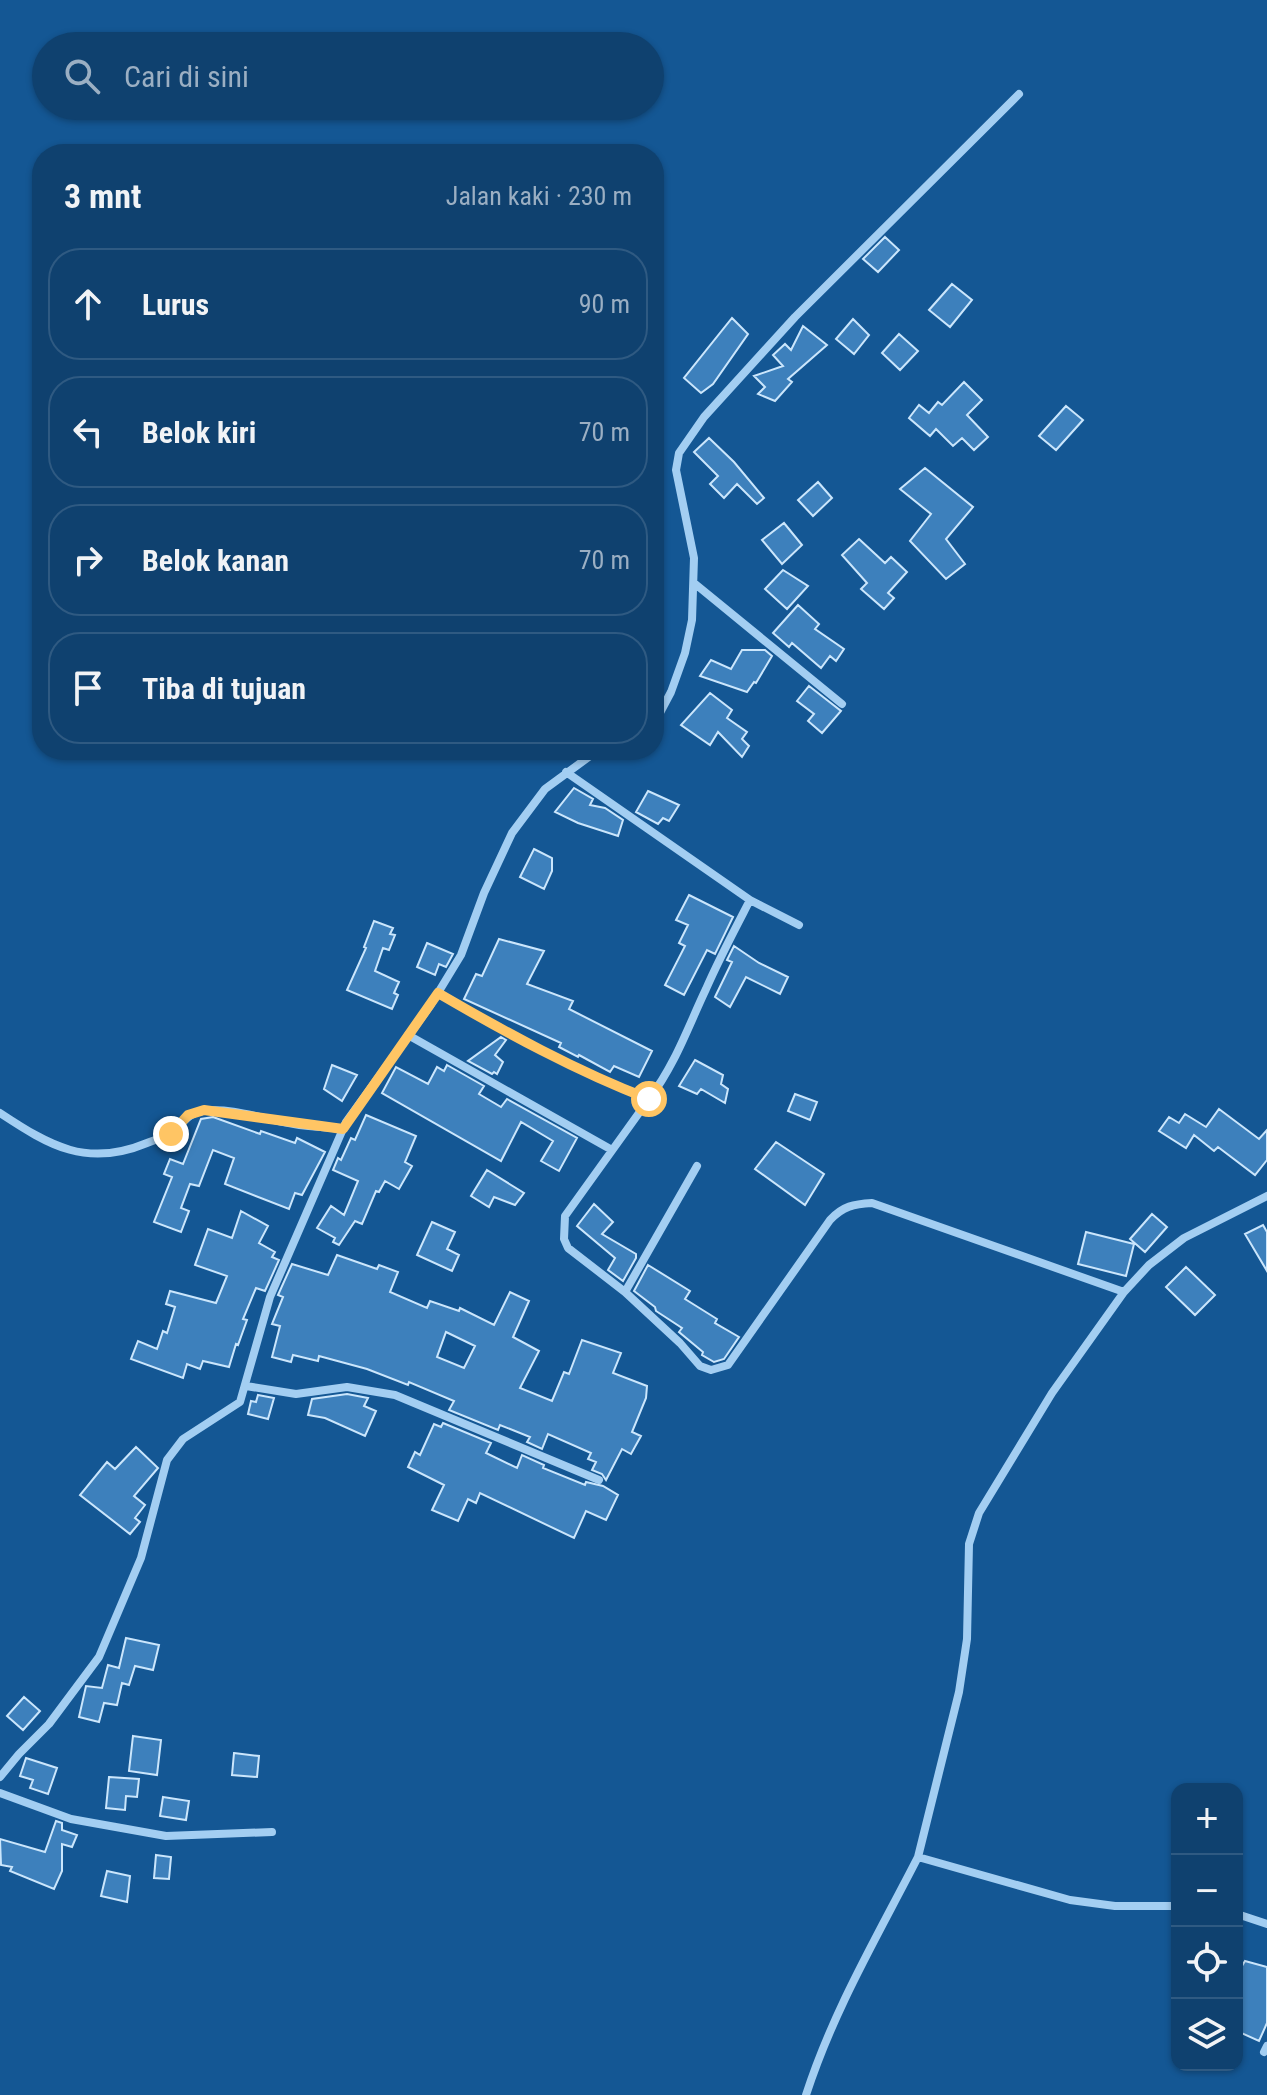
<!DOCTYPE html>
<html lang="id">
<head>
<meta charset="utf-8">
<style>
	body { margin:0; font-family:"Roboto Condensed",sans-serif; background:#184874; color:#f1f3f6 }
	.controls { position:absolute; right:24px; bottom:24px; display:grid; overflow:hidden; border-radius:16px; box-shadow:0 2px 6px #0004 }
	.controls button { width:72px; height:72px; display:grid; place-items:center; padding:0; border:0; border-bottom:2px solid #2f5a82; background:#0f416f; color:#f1f3f6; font:40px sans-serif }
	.stop { position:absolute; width:24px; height:24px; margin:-18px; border:6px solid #ffc564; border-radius:50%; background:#fff }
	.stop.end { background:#ffc564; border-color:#fff; box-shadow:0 2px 8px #0008 }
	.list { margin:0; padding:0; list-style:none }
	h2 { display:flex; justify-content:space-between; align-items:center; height:104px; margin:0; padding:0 32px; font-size:34px }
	h2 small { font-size:26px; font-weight:400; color:#9bafc3 }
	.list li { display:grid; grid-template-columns:52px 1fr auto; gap:24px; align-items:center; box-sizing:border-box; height:112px; margin:0 16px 16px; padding:0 16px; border:2px solid #2f5a82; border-radius:32px }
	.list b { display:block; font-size:30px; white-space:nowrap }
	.list em { font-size:26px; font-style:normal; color:#9bafc3 }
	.icon { flex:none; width:44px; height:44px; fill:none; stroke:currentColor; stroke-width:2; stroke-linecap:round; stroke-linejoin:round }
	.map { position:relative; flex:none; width:1267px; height:2095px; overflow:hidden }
	.search { position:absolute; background:#0f416f; box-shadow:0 2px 6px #0004; left:32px; top:32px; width:632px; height:88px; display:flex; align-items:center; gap:20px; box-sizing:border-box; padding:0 28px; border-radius:44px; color:#9bafc3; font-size:30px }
	.panel { position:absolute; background:#0f416f; box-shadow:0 2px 6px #0004; left:32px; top:144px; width:632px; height:616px; border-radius:32px }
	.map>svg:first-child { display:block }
</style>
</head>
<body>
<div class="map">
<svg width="1267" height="2095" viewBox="0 0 1267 2095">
	<rect width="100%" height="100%" fill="#145794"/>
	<path fill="#3d80bc" stroke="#cbe6fc" stroke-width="2" fill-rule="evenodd" d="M885,237L899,250L878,272L863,259Z
		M952,284L972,300L950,327L929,310Z
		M732,318L748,334L713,384L701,393L684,378Z
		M853,319L869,335L854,354L836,339Z
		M803,326L827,345L788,379L792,382L775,401L758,394L765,387L754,376L783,366L773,355L785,344L791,350Z
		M899,334L918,351L900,370L882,353Z
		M964,382L982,400L967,415L988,437L974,450L962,438L953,446L936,429L930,436L909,418L919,405L929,413L938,402L942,405Z
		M1066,406L1083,420L1056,450L1039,436Z
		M709,438L734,462L764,498L757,504L737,484L724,498L710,484L718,476L694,452Z
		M925,468L973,507L946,539L965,564L946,579L910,541L931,514L900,489Z
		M818,482L832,498L813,516L798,500Z
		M784,523L802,545L782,564L762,540Z
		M859,539L885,563L891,557L907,572L888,593L894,598L884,609L861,589L867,583L842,555Z
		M783,570L808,586L787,609L765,589Z
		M798,605L819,624L815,629L844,649L836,661L830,656L821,668L792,643L789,647L773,633Z
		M742,650H765L772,656L756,683L754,682L747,692L700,676L711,660L731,669Z
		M809,686L841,711L822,733L808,721L814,714L797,701Z
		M710,693L732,710L727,718L747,732L742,739L749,746L742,757L718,732L710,745L681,725Z
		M574,788L593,799L590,805L605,808L623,820L618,836L578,823L555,812Z
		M648,791L679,805L669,821L663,818L658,824L636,812Z
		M534,849L552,858V871L544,889L520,877Z
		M689,895L733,917L715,954L707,950L684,995L665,985L685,946L679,943L688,925L676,920Z
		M374,921L393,928L390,934L395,935L389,950L383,948L375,971L399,982L394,993L398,995L392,1009L347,990L366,948L364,947Z
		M499,939L544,951L527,984L573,1001L569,1009L652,1051L639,1077L614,1066L610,1072L579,1055L578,1057L559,1047L561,1043L464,999L476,974L482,976Z
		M427,943L453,954L446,967L439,964L435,975L417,967Z
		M734,946L759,963L788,977L780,994L746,977L730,1007L715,997L732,962L727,960Z
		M501,1037L506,1040L495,1055L503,1062L497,1074L494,1072L492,1074L468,1061Z
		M695,1060L723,1075L721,1084L728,1089L725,1103L701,1089L697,1094L679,1086Z
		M332,1065L357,1075L342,1101L324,1089Z
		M447,1065L484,1086L479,1094L501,1107L507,1099L577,1138L559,1171L541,1161L553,1141L521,1122L501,1161L382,1093L396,1067L428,1084L437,1067L444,1071Z
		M795,1094L817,1102L810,1120L788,1111Z
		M1219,1109L1259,1139L1267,1130V1160L1255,1175L1218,1147L1214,1151L1194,1135L1186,1148L1159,1131L1169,1117L1179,1123L1185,1114L1206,1127Z
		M366,1115L416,1136L405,1162L412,1166L399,1189L385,1181L379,1192L376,1191L362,1224L355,1221L339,1245L333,1242L335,1238L317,1228L331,1206L344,1215L358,1181L333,1170L338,1158L341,1160L351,1138L355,1140Z
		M213,1117L260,1134L261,1131L295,1143L297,1138L325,1152L302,1195L295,1193L289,1209L225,1184L234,1158L213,1150L199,1186L190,1184L181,1208L189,1211L181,1232L154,1222L172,1177L164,1174L170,1159L183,1164L201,1119Z
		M776,1142L824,1174L805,1205L755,1169Z
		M487,1170L524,1193L515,1205L494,1197L489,1207L471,1196Z
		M594,1204L613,1222L602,1234L636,1254V1258L623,1281L608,1270L615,1258L577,1226Z
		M241,1211L268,1226L259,1243L275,1252L272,1257L279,1260L265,1291L256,1288L243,1319L247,1320L238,1345L236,1344L229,1367L203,1361L200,1369L187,1364L183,1378L131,1359L138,1341L157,1349L163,1331L167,1333L175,1307L166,1304L170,1291L216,1303L227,1276L195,1265L208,1229L232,1238Z
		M1152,1214L1167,1227L1145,1252L1130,1239Z
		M432,1222L455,1232L447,1249L459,1255L452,1271L417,1255Z
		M1263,1225L1267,1232V1271L1245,1234Z
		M1086,1232L1134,1244L1126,1276L1078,1264Z
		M337,1255L377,1269L379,1265L398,1272L390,1292L427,1308L430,1301L459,1311L460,1308L494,1325L510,1292L529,1301L513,1337L539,1351L520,1388L552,1401L564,1372L569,1374L582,1340L621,1353L613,1373L647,1386L646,1398L632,1432L641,1436L631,1454L622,1449L606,1480L602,1474L592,1470L596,1462L588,1459L591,1453L548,1434L542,1449L527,1442L530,1437L500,1425L498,1430L449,1410L454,1401L409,1382L408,1385L367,1369L319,1356L318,1361L293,1355L291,1362L272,1357L280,1326L272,1324L283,1297L278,1295L292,1264L328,1275ZM446,1332L475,1346L464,1368L437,1357Z
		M648,1265L690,1291L685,1299L717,1319L715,1323L739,1337L724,1359L714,1362L702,1355L703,1352L679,1332L682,1328L656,1311L655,1307L634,1291Z
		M1186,1267L1215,1295L1195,1315L1166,1287Z
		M347,1394L368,1398L364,1406L376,1411L365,1436L325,1418L308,1415L312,1399Z
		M258,1395L274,1398L268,1419L248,1414L251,1401L256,1402Z
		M443,1423L491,1443L486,1453L517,1468L522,1455L544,1465L543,1468L585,1485L586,1482L603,1486L618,1495L606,1520L586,1511L574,1538L480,1493L476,1503L468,1499L458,1521L432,1510L444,1485L408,1467L415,1452L420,1455L434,1424L441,1427Z
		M136,1447L158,1468L134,1496L145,1505L135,1518L140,1522L130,1534L80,1495L107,1462L115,1469Z
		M126,1638L159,1645L153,1670L135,1666L129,1685L122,1683L117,1705L104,1703L99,1722L79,1717L86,1686L102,1688L108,1665L119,1668Z
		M24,1697L40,1711L23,1730L7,1716Z
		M133,1736L161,1740L157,1775L129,1771Z
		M234,1753L259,1756L257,1777L232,1775Z
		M26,1758L57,1768L48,1794L30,1788L33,1780L20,1776Z
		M109,1777L139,1779L137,1797L126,1796L125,1810L106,1808Z
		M163,1797L189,1801L186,1820L160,1816Z
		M56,1821L62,1823V1830L77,1835L72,1847L62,1844V1871L54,1889L10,1871L12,1867L1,1865L0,1839L45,1852Z
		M156,1855L171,1857L169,1879L154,1878Z
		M107,1871L130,1876L127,1902L101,1896Z
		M1245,1961L1267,1967V2023L1259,2041L1237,2031V1974Z"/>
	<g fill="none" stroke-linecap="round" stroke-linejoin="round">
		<path stroke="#a3cef2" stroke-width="8" d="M694,583L842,704
			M654,724L671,692L685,653L692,620L694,558L676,470L679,453L704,417L795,317L1019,94
			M566,772L750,900L799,925
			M438,993C505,1032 576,1071 649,1099C675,1065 688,1027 706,989C719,959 735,929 750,900
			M408,1035L612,1150
			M649,1099L565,1216L564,1239L568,1248L625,1292L680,1343L700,1366L711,1370L728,1365L830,1220C843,1206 854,1204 872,1203L1124,1292
			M0,1113C50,1146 87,1168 147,1143C154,1140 163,1138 169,1134C183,1126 186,1113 203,1111C233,1107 265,1120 294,1124C310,1127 326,1127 343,1129
			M625,1292L697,1166
			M246,1386L296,1394L347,1387L395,1395L599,1480
			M0,1777L19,1754L49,1724L99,1657L141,1558L167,1460L183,1439L240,1402L270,1297L346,1122L430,1006L461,955L484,893L512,833L545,789L590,756L604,750
			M0,1793L71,1819L166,1836L272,1832
			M918,1857L1070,1900L1115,1906H1177
			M1237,1914L1267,1924
			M1264,2052L1267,2046
			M806,2095C834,2009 877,1937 918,1857L959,1692L967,1639L969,1544L979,1513L1052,1393L1124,1292L1149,1265L1184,1238L1267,1196"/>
	</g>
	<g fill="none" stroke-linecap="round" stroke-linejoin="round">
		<path stroke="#ffc564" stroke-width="10" d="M171,1134L188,1115L204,1110L343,1129L438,993C505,1032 576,1071 649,1099"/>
	</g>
</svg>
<div class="controls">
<button>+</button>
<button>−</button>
<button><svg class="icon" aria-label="locate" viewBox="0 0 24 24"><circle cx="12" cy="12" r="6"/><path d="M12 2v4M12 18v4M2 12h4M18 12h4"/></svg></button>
<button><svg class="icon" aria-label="layers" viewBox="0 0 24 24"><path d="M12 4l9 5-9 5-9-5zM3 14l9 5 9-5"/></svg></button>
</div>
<div class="stop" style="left:649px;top:1099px"></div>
<div class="stop end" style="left:171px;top:1134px"></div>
<div class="search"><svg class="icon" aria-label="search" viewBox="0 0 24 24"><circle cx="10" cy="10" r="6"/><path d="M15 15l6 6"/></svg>Cari di sini</div>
<section class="panel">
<h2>3 mnt<small>Jalan kaki · 230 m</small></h2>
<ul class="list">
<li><svg class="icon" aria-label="ahead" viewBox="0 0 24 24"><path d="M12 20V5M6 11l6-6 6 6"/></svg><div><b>Lurus</b></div><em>90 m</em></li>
<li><svg class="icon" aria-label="left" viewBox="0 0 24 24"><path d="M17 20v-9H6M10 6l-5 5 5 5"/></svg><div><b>Belok kiri</b></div><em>70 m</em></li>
<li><svg class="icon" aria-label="right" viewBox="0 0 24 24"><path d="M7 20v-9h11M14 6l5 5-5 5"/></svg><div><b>Belok kanan</b></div><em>70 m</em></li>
<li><svg class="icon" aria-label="arrive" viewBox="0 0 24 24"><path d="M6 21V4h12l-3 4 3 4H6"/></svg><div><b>Tiba di tujuan</b></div></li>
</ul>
</section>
</div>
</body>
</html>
